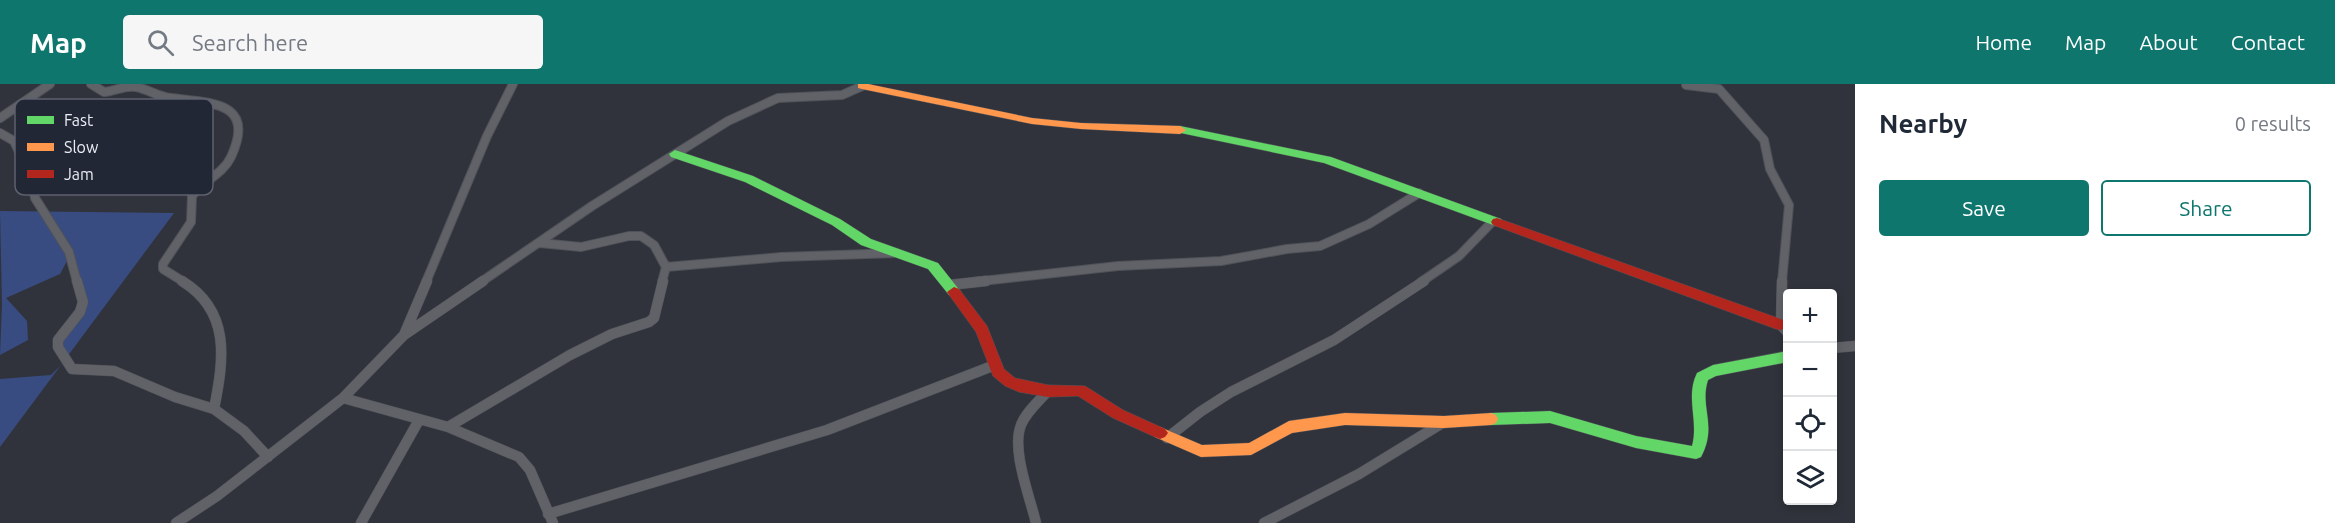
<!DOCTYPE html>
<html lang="en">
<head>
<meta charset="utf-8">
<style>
	body { margin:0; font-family:Ubuntu,sans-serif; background:#f6f6f7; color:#1f2937 }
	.controls { position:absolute; right:18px; bottom:18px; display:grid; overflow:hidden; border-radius:6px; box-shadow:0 3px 9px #0003 }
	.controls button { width:54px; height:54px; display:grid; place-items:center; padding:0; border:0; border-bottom:2px solid #e0e1e3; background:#fff; color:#1f2937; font:30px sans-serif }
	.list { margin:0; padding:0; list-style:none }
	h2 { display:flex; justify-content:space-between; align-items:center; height:78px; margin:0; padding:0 24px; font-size:26px }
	h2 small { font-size:20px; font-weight:400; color:#747a83 }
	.actions { display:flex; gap:12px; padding:18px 24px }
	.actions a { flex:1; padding:14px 0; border:2px solid #0f766e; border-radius:6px; text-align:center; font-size:21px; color:#0f766e }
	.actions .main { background:#0f766e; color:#fff }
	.icon { flex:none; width:33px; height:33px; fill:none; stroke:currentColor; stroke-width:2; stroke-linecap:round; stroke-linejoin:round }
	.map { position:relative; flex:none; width:1855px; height:439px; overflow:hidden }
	header { display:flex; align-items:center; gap:36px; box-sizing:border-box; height:84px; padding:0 30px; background:#0f766e; color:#fff }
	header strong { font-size:28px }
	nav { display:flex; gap:33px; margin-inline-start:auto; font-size:21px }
	.search { width:420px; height:54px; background:#f6f6f7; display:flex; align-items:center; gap:15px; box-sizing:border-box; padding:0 21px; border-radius:6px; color:#747a83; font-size:22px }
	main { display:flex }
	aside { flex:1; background:#fff }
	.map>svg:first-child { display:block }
</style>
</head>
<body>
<header>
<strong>Map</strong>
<div class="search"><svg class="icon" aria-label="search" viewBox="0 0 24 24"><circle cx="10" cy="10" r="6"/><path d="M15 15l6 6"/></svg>Search here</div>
<nav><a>Home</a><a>Map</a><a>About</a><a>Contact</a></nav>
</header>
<main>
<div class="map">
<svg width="1855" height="439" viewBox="0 0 1855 439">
	<rect width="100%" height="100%" fill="#30333b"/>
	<path fill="#394c82" d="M0,127L174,129L0,363V295L51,291L66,276L58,263L80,228L69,173L60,190L6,214L27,237L28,256L0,271L2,221Z"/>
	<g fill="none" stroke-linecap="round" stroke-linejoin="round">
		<g stroke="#4f5258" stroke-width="10">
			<path id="street-far1" d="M91,0L104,8C115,7 125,1 136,3C148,5 158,13 171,14C210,19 257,17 231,73C223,90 203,97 192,112L191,138L163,180V185L184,198
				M1686,1L1719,5L1764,56L1770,85L1789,121L1782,198
				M0,34L50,0
				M0,49L14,57L31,93L35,114L69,168L77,198
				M540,159L581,163L629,152H641L654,161L666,183L662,198
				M666,183L781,173L896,169
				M426,198L487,52L513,0
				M481,198L592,122L728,37L778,14L842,11L867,0
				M973,198L1118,182L1221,177L1287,165L1320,162L1369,140L1419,109
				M1421,198L1459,172L1493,137"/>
		</g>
		<g stroke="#4f5258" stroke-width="11">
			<path id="street" d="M77,197L83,218L80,228L58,256V263L72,285L114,287L175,313L214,325L244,347L268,373
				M182,197C231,227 224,275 214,325
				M1782,197L1781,241L1788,249
				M949,201L986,197
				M404,251L483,197
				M1832,264L1855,262
				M343,314L448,343L519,373L530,386L553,439
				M448,343L570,271L612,250L649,238L654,234L663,197
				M1167,354L1200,328L1231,308L1334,256L1424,197
				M548,430L827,346L995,281
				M176,439L217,412L343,314L404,251L427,197
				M361,439L419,336
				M1036,439C1030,413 1011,366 1021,341C1026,328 1039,317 1048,307
				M1264,439L1359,390L1444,338"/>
		</g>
		<g stroke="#4f5258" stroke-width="1">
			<path id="fast" d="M1180,42L1331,73L1501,135L1503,138L1497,142L1493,141L1324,79L1176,48V44Z
				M675,66L753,92L840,135L871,155L938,179L961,208L954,213L949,211L928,185L861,161L832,141L745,98L671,73L669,70Z
				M1788,267V278L1716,292L1708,296C1699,324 1718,341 1701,373L1696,375L1636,364L1550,339L1491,341L1486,339L1484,335L1486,331L1491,329L1550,327L1636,352L1692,362C1699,337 1685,313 1697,289L1713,281Z"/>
		</g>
		<g stroke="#4f5258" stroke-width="1">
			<path id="slow" d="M858,0H868L1032,34L1081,39L1180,42L1186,46L1180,50L1081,45L1032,40L862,5L858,4Z
				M1345,329L1444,332L1491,329L1496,331L1498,335L1496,339L1491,341L1444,344L1345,341L1292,349L1251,371L1201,373L1155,353L1152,349L1155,345L1160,343L1202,361L1249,359L1289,337Z"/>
		</g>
		<g stroke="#4f5258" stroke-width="1">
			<path id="jam" d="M1497,134L1786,237L1788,242L1781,246L1776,245L1493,141L1491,138L1493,135Z
				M954,203L959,205L987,242L1004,285L1015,294L1048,301L1085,302L1123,326L1165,345L1168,349L1165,353L1160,355L1155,353L1113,334L1078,312L1048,313L1019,308L1005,302L993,292L976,248L947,208Z"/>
		</g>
		<use href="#street-far1" stroke="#606268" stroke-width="8"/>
		<use href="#street" stroke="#606268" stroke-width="10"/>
		<use href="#fast" fill="#63d668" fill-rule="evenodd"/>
		<use href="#slow" fill="#ff974d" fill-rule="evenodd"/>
		<use href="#jam" fill="#b3261e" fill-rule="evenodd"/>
	</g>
	<rect x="15" y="15" width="198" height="96" rx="9" fill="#222735" stroke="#5e626f" stroke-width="1.5"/>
	<rect x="27" y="32" width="27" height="8" fill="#63d668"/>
	<rect x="27" y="59" width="27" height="8" fill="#ff974d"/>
	<rect x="27" y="86" width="27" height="8" fill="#b3261e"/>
	<g font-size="16" fill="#e9edf6">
		<text x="64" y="42">Fast</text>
		<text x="64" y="69">Slow</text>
		<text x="64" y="96">Jam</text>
	</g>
</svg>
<div class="controls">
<button>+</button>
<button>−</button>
<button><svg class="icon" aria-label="locate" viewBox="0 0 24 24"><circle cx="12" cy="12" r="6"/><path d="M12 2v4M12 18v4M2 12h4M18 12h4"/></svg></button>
<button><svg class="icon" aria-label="layers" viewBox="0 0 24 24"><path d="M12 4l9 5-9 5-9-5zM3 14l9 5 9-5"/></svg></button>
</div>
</div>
<aside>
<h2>Nearby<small>0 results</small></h2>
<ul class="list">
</ul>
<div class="actions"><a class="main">Save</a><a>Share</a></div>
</aside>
</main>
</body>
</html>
